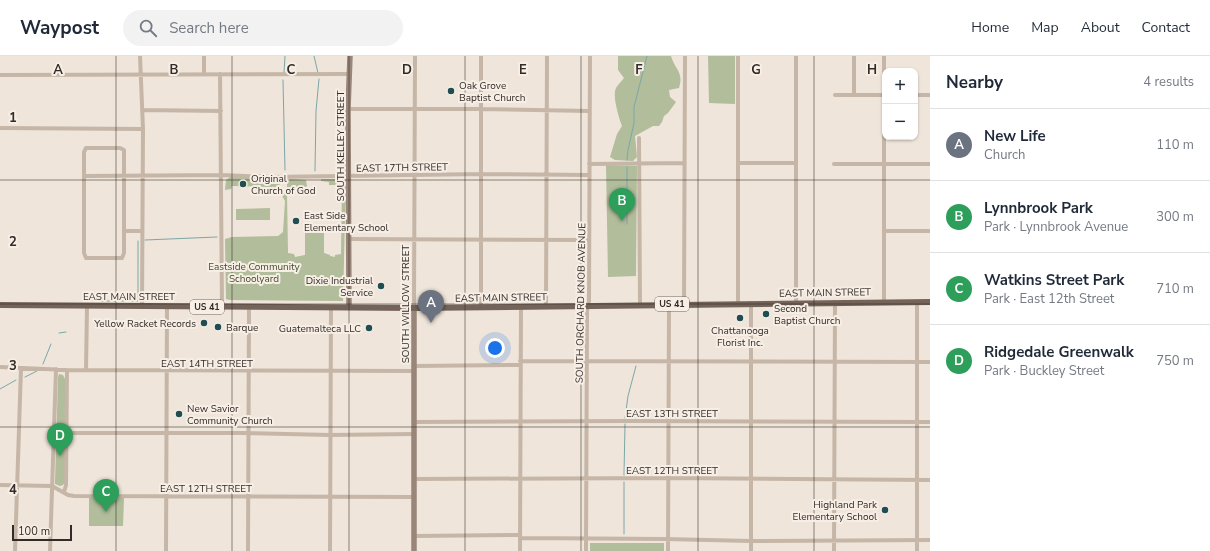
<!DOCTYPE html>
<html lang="en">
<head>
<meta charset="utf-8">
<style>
	body { margin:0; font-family:"Nunito Sans",sans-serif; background:#f2f2f3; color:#1f2937 }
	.controls { position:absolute; right:12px; top:12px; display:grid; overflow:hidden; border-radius:8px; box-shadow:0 1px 3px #0004 }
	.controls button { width:36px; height:36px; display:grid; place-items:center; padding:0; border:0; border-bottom:1px solid #e0e1e3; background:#fff; color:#1f2937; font:20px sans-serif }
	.scale { position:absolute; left:12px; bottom:10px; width:60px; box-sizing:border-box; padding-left:4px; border:2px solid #332b27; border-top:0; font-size:11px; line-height:14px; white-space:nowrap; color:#332b27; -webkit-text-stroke:3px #f7efe6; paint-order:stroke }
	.you { position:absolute; left:495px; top:292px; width:14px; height:14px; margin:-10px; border:3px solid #fff; border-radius:50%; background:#1a73e8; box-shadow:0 0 0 6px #1a73e833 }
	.badge { display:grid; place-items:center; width:26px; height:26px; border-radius:50%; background:#1a73e8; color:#fff; font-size:13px; font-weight:700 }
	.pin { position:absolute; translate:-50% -33px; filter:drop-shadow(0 1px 2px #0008) }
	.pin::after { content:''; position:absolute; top:21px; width:14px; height:12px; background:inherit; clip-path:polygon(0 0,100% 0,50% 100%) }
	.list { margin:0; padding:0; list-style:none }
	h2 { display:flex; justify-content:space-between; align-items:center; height:52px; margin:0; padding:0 16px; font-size:17px }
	h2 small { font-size:13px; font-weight:400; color:#747a83 }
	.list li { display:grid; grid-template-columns:26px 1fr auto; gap:12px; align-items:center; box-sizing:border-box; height:72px; padding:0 16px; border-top:1px solid #e0e1e3 }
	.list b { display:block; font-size:15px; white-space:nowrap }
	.list p { margin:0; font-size:13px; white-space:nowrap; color:#747a83 }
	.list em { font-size:13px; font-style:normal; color:#747a83 }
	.icon { flex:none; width:22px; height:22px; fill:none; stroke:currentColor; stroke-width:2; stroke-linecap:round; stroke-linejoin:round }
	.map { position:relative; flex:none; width:930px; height:495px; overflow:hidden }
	header { display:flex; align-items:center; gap:24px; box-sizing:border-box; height:56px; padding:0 20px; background:#fff; border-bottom:1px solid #e0e1e3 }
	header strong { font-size:19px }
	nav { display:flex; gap:22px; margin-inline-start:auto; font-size:14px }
	.search { width:280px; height:36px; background:#f2f2f3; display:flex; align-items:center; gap:10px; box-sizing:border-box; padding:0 14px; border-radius:22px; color:#747a83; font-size:15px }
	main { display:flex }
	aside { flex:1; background:#fff }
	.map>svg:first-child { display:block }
</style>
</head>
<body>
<header>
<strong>Waypost</strong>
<div class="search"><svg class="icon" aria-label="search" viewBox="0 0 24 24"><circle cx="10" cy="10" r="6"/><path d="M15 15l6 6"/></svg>Search here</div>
<nav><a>Home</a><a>Map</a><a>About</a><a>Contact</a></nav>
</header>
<main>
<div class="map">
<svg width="930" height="495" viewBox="0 0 930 495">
	<rect width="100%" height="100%" fill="#efe5da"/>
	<path fill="#b1bd9b" d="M618,0H671C675,14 684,16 679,32L669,34L670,41L676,46L668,57L664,60L662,66L659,70H653L635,80L637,101L633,105L615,104L610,101L617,78L622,70C619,62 612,40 616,32C618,28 622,25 624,22L618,14Z
		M708,0H735V48L709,47Z
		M606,109L637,110L636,220L608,221Z
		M230,121L279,122C279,130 280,135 287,138L288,197L294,198L295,201L305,199V169L312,171L311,174H318L321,169L324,168V197L330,199V200L335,201V199L341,198L342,129H329V126L321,125V123H346L343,245L230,244L226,243L225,183L232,181L278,180L283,176L285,145L280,136L271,133V131L232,130L231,133L225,134L226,124Z
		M290,123L306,124L307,130L303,133L287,132V127Z
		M270,152V164H236V153Z
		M59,318L63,319L65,323V426L63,429L60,430L55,428V426L58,321Z
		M89,442H124L123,470H89Z
		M590,487H664V495H590Z"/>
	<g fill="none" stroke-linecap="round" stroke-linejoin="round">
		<path stroke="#7ca7a9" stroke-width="1" d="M314,0L318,17
			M284,17L285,0
			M283,24L285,114
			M627,104L628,94L634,67V51L647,0
			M315,115L316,55L319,23
			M627,168V111
			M145,184L217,181
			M102,245H138V185
			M59,277L66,276
			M43,308L51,288
			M25,321L37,315
			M0,333L16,324
			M625,362L628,340L636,310
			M624,419L625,368
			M624,426V478"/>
		<path stroke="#c6b6a7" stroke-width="4" d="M140,0L143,73L142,250
			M796,0V247
			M854,0V39
			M204,18V0
			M220,18L222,251
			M0,19L350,18
			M835,39H885
			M915,39H930
			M348,53H481L589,55
			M142,54L221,55
			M0,72L143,73
			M639,82L640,249
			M86,92H120L124,94V197L122,202H86L84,197V96Z
			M738,107H796
			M589,108L684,107
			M834,108H930
			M85,120L222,119L271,121L482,118L589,119
			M124,175H142
			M885,175H930
			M349,183L589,184
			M884,246V0
			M684,248L685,0
			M738,248V0
			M546,250L547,0
			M481,251V0
			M414,252L415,0
			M520,305L930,306
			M414,310L520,309
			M0,311L67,314L414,315
			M86,314L87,250
			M414,366L628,365L930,366
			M67,377H248L330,379L414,378
			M414,423L668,422L930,424
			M0,429L52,430L68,439L74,440L414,441
			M64,436L66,429L67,314
			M414,480L520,479
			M520,482L665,483L751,485L930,484
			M15,495L21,312
			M50,495L56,313
			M166,495L167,251
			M248,495L249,251
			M330,495L331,251
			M520,495L521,250
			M586,495L587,255L589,245L590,0
			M668,495L669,249
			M751,495V247
			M834,495L835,246
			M917,495V246"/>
		<path stroke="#998579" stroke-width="5.5" d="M349,251L348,53L350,0
			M414,495V252"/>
		<path stroke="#746359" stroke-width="6" d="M0,249L414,252L930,246"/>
	</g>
	<path fill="none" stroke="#332b27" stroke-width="1" stroke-opacity="0.55" d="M116,0V495M232,0V495M349,0V495M465,0V495M581,0V495M698,0V495M814,0V495M0,124H930M0,248H930M0,371H930"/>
	<g fill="#204d51" stroke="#f7efe6" stroke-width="1.5">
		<circle cx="451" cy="35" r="4"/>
		<circle cx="243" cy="128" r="4"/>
		<circle cx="296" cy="165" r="4"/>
		<circle cx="381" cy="230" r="4"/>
		<circle cx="766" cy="258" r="4"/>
		<circle cx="740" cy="262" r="4"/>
		<circle cx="204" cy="267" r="4"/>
		<circle cx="218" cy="271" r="4"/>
		<circle cx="369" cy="272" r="4"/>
		<circle cx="179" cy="358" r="4"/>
		<circle cx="885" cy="454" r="4"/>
	</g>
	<g text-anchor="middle" stroke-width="4" stroke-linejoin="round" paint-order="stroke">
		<g fill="#f7efe6" stroke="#6e6660" stroke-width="1">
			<rect x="655" y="241" width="34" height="14" rx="3"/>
			<rect x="190" y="244" width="34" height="14" rx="3"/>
		</g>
		<g font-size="9" font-weight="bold" fill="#332b27">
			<text x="672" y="251">US 41</text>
			<text x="207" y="254">US 41</text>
		</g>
		<g font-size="10" fill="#332b27" stroke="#f7efe6" text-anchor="start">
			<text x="459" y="33">Oak Grove<tspan x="459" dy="12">Baptist Church</tspan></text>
			<text x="251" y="126">Original<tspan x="251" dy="12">Church of God</tspan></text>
			<text x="304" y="163">East Side<tspan x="304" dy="12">Elementary School</tspan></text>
			<text x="373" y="228" text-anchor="end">Dixie Industrial<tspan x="373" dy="12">Service</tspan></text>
			<text x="774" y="256">Second<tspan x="774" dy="12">Baptist Church</tspan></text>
			<text x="196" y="271" text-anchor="end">Yellow Racket Records</text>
			<text x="226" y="275">Barque</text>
			<text x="361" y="276" text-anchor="end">Guatemalteca LLC</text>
			<text x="740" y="278" text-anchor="middle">Chattanooga<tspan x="740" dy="12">Florist Inc.</tspan></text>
			<text x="187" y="356">New Savior<tspan x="187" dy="12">Community Church</tspan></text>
			<text x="877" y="452" text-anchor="end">Highland Park<tspan x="877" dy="12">Elementary School</tspan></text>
		</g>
		<g font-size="10" fill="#332b27" stroke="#f7efe6">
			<text transform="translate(340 90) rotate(-90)" y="4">SOUTH KELLEY STREET</text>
			<text transform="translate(402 111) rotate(-1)" y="4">EAST 17TH STREET</text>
			<text transform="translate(825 236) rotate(-1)" y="4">EAST MAIN STREET</text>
			<text x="129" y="244">EAST MAIN STREET</text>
			<text transform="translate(501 241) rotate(-1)" y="4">EAST MAIN STREET</text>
			<text transform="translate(580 247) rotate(-89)" y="4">SOUTH ORCHARD KNOB AVENUE</text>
			<text transform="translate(405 248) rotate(-90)" y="4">SOUTH WILLOW STREET</text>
			<text x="207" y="311">EAST 14TH STREET</text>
			<text x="672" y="361">EAST 13TH STREET</text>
			<text x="672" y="418">EAST 12TH STREET</text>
			<text x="206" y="436">EAST 12TH STREET</text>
		</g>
		<g font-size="10" fill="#424f2d" stroke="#f7efe6">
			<text x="254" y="214">Eastside Community<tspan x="254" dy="12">Schoolyard</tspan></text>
		</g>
	</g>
	<g font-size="13" text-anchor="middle" font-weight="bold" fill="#332b27" stroke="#f7efe6" stroke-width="4" stroke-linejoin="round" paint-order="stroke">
		<text x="58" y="18">A</text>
		<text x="174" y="18">B</text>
		<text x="291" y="18">C</text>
		<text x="407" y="18">D</text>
		<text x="523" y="18">E</text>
		<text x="639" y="18">F</text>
		<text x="756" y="18">G</text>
		<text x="872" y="18">H</text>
		<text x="13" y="66">1</text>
		<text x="13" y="190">2</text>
		<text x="13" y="314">3</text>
		<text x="13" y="438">4</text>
	</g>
</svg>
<div class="controls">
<button>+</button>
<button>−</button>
</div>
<div class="scale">100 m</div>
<div class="you"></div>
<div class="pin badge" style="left:431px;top:267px;background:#6b7280">A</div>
<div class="pin badge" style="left:622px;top:165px;background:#2e9e5b">B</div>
<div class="pin badge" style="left:106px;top:456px;background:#2e9e5b">C</div>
<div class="pin badge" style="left:60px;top:400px;background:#2e9e5b">D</div>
</div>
<aside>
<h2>Nearby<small>4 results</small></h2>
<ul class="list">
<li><span class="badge" style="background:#6b7280">A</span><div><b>New Life</b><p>Church</p></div><em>110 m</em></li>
<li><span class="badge" style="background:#2e9e5b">B</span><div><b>Lynnbrook Park</b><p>Park · Lynnbrook Avenue</p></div><em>300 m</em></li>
<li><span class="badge" style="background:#2e9e5b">C</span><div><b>Watkins Street Park</b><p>Park · East 12th Street</p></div><em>710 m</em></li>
<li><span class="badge" style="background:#2e9e5b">D</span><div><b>Ridgedale Greenwalk</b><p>Park · Buckley Street</p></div><em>750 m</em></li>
</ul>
</aside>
</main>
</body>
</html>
